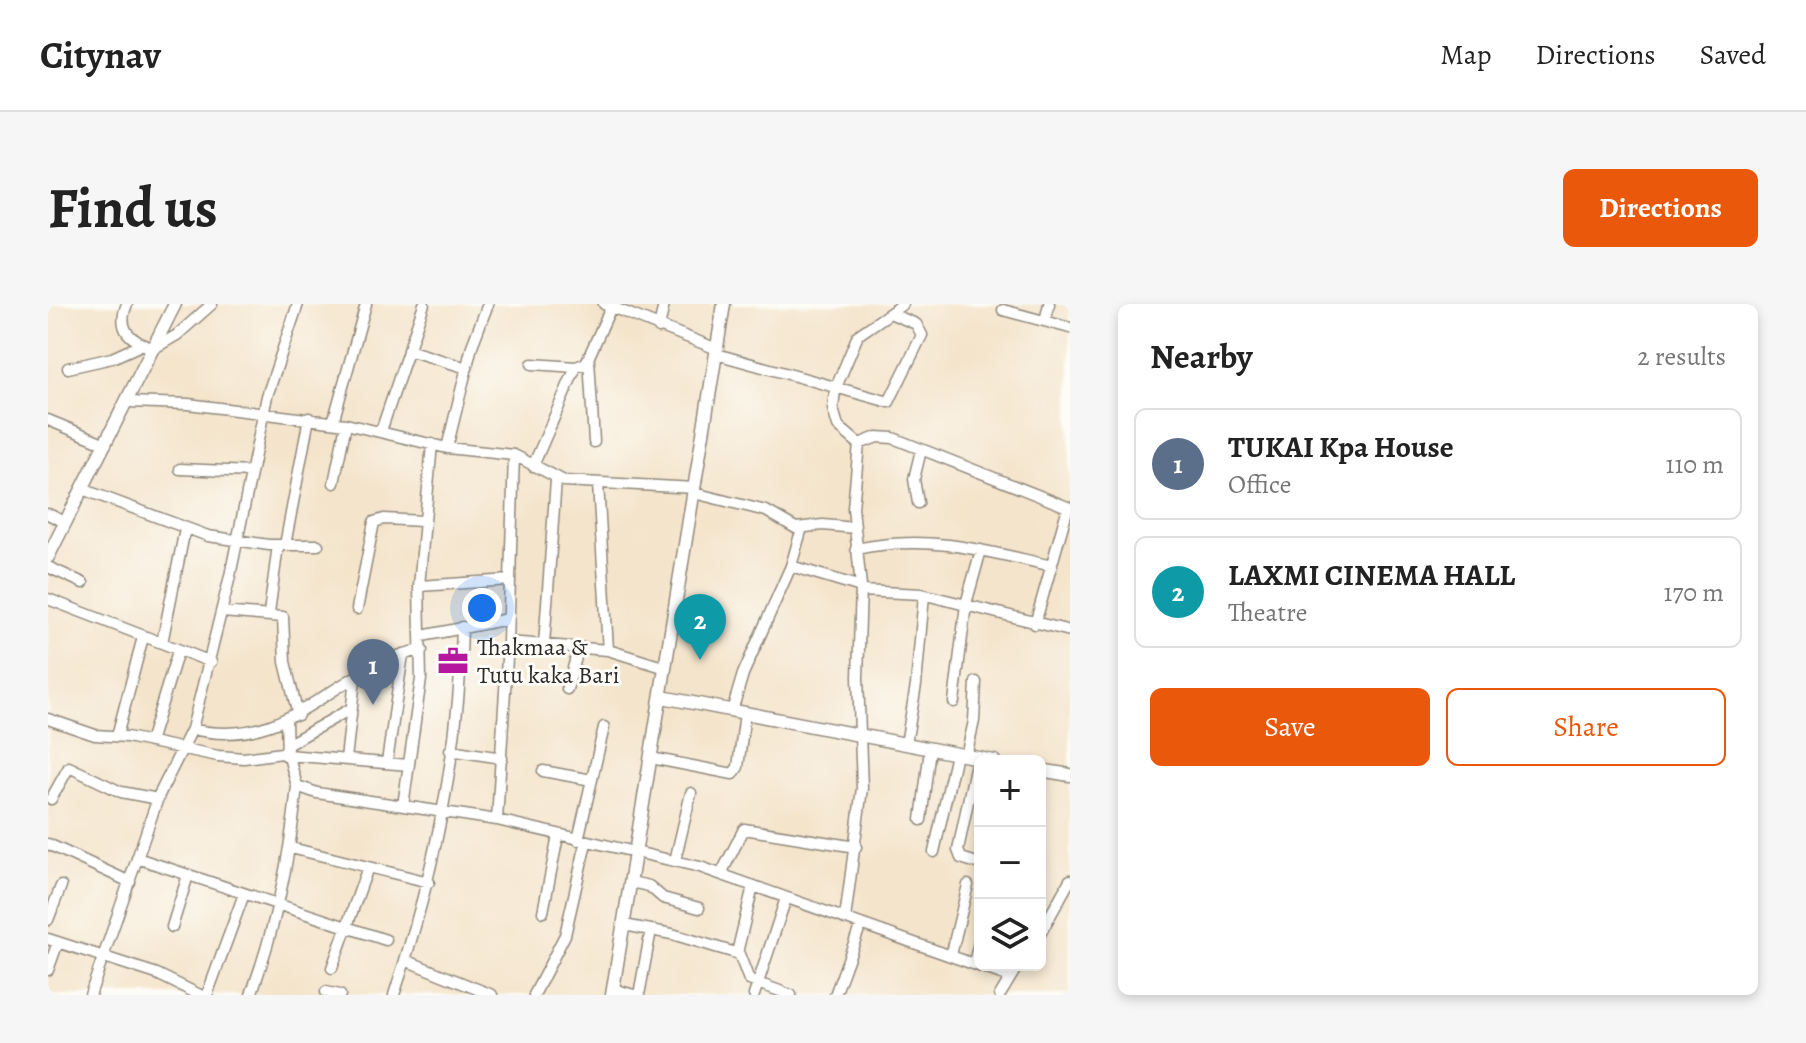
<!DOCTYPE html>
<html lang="en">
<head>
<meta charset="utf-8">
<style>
	body { margin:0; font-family:Alegreya,serif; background:#f6f6f6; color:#222 }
	.controls { position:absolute; right:24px; bottom:24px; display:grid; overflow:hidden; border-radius:12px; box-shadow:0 4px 12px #0003 }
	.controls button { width:72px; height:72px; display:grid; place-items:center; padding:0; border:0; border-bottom:2px solid #e0e0e0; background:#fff; color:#222; font:40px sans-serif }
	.you { position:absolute; left:434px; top:304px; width:28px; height:28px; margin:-20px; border:6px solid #fff; border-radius:50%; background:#1a73e8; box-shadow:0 0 0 12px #1a73e833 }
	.badge { display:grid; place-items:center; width:52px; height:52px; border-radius:50%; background:#ea580c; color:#fff; font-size:26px; font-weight:700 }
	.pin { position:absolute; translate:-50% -66px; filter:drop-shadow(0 2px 4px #0008) }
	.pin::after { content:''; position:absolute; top:42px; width:28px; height:24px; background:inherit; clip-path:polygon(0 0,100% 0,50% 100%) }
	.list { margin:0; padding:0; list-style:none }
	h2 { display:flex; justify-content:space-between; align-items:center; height:104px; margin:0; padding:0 32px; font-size:34px }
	h2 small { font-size:26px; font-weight:400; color:#767676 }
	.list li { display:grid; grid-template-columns:52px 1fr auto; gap:24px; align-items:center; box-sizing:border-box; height:112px; margin:0 16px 16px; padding:0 16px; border:2px solid #e0e0e0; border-radius:12px }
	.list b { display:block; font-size:30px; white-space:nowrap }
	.list p { margin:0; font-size:26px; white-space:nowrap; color:#767676 }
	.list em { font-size:26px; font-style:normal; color:#767676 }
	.actions { display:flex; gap:16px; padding:24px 32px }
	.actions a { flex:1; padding:18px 0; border:2px solid #ea580c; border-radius:12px; text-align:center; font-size:28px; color:#ea580c }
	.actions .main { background:#ea580c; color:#fff }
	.icon { flex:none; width:44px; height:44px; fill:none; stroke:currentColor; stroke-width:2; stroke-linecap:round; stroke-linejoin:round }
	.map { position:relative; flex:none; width:1022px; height:691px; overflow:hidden; border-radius:12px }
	header { display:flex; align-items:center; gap:48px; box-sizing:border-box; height:112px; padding:0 40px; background:#fff; border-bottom:2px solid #e0e0e0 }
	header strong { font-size:38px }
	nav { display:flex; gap:44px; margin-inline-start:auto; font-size:28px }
	.intro { display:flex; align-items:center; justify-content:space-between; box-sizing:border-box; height:192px; padding:0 48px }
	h1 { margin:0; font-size:56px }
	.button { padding:20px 36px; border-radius:12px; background:#ea580c; color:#fff; font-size:28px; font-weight:700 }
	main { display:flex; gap:48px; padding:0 48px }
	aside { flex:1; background:#fff; border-radius:12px; box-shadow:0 4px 12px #0003 }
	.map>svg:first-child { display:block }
</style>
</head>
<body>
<header>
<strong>Citynav</strong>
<nav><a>Map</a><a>Directions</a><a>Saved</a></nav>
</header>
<div class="intro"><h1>Find us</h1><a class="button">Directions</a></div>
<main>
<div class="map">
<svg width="1022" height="691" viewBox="0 0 1022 691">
	<rect width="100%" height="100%" fill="#fdfcf7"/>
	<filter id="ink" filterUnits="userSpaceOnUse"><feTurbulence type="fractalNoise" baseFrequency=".0125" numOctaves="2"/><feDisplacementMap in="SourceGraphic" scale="16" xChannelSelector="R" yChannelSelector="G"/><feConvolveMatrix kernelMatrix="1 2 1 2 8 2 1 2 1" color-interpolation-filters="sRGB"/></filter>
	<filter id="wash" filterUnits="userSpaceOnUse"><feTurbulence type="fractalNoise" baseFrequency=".006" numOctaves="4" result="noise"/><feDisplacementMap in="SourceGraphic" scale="32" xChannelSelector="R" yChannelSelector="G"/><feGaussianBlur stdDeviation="1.8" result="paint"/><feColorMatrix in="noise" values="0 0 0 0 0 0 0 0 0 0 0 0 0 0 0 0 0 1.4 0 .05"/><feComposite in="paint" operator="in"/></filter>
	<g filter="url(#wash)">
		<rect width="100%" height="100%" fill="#f4e4cb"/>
	</g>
	<g filter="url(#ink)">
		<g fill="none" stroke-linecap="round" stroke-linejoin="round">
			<g stroke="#90887b" stroke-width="13">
				<path id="minor" d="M79,0C68,26 83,36 105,45L129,31L164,0
					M556,0L669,45
					M955,6L1022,24
					M997,17L1001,0
					M611,24L616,0
					M360,46L419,64
					M668,50L841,98L874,31L868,20L844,10
					M541,55L546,138
					M484,60L528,63L538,59L563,3
					M20,64L64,54L93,41
					M79,98L140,100L298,120L399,144L466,151L516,177L647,184
					M0,116L58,140
					M285,118L318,0
					M333,127L376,0
					M811,140L829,133L845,134L1022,204
					M399,144L424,42L440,0
					M485,162L528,63
					M132,165L203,168
					M286,179L298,120
					M550,180L560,346
					M34,185L160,232L221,241H270
					M646,189L718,207L753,227L743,262L813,283
					M870,199L866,175L873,146
					M0,210L17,218
					M748,224L775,221L807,224
					M237,241L261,114
					M808,245C881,230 934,246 1004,262
					M0,263L35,279
					M371,282L462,276
					M813,287L874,290L1022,327
					M0,295L163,358
					M309,305L326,218L336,215L375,217
					M174,308L235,313L237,358L250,411
					M221,309L230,241
					M987,320L1020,203
					M374,332L460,315
					M460,338L560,346L618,364
					M114,339L137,225
					M496,341L508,176
					M519,385L531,343
					M906,398L918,300L933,246
					M684,407L695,370L743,262
					M0,415L47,431L79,433L170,452L196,454L234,449L241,453L249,482L269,489L449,516L652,563L962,673
					M238,417L239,451L361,461
					M144,425C245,449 288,360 374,346
					M69,432L95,333
					M102,438L130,347
					M858,440L868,381L876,291
					M239,441L304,404
					M402,446L454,454
					M918,452L926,417L928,378
					M603,454L685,470L690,463L697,409
					M929,454L910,546L913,554L932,560
					M298,455L307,375
					M339,458L355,350
					M495,467L544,476
					M3,495L21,463L73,488L110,495
					M355,502L373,375L371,282L384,140
					M449,516L460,338L466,151
					M873,516L882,445
					M530,536L556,423
					M0,540L82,578
					M243,544L381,578
					M886,548L908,450
					M89,554L338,636
					M627,557L643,489
					M673,570L696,525L808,543
					M583,578L601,582L615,594L651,604
					M495,608L510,532
					M797,615L814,484L810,373L813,283L805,204L811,140L790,122L785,105L787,86L810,31L855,0
					M0,616L13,582
					M576,621L624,630L691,650L701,676L743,691
					M124,623L140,571
					M992,630L1022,576
					M0,635L109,670L152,691
					M689,649L705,582
					M903,651L920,581
					M357,656L444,691
					M926,659L932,634
					M284,664L320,563
					M0,666L10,638
					M565,685L586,691
					M278,688L292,691
					M42,691L111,491L144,425L182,272L219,92L250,0
					M159,691L196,590
					M203,691C228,622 242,555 249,482
					M346,691C385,573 412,448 414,323
					M486,691L517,631L538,539
					M591,691L603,626
					M706,691L738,594
					M787,691L813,620
					M952,691L970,661"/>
			</g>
			<g stroke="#90887b" stroke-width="15">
				<path id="tertiary" d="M0,253L127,0
					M614,393L946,457
					M992,466L1022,471
					M564,691L676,0"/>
			</g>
			<use href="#minor" stroke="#fff" stroke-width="10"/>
			<use href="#tertiary" stroke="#fff" stroke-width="12"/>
		</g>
	</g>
	<defs>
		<g id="office-bare" transform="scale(2.4)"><path d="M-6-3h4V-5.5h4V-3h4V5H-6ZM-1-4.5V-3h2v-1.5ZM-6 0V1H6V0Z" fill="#b5179e" stroke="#fdfcf7" stroke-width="2.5" paint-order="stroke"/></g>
	</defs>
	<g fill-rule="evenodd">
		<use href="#office-bare" x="405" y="357"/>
	</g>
	<g text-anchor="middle" stroke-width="6" stroke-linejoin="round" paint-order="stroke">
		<g font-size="24" fill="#2b2b2b" stroke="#fdfcf7" text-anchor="start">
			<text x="429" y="351">Thakmaa &amp;<tspan x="429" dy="28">Tutu kaka Bari</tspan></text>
		</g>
	</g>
</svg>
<div class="controls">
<button>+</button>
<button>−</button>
<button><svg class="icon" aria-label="layers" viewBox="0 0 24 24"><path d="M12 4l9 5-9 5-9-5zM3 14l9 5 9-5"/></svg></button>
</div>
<div class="you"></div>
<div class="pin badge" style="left:325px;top:401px;background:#5c6f8a">1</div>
<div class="pin badge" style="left:652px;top:356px;background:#0f9aa8">2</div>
</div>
<aside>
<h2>Nearby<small>2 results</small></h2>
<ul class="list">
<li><span class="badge" style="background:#5c6f8a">1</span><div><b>TUKAI Kpa House</b><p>Office</p></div><em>110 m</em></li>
<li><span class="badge" style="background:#0f9aa8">2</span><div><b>LAXMI CINEMA HALL</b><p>Theatre</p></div><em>170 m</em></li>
</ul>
<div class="actions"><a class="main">Save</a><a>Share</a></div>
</aside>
</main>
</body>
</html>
